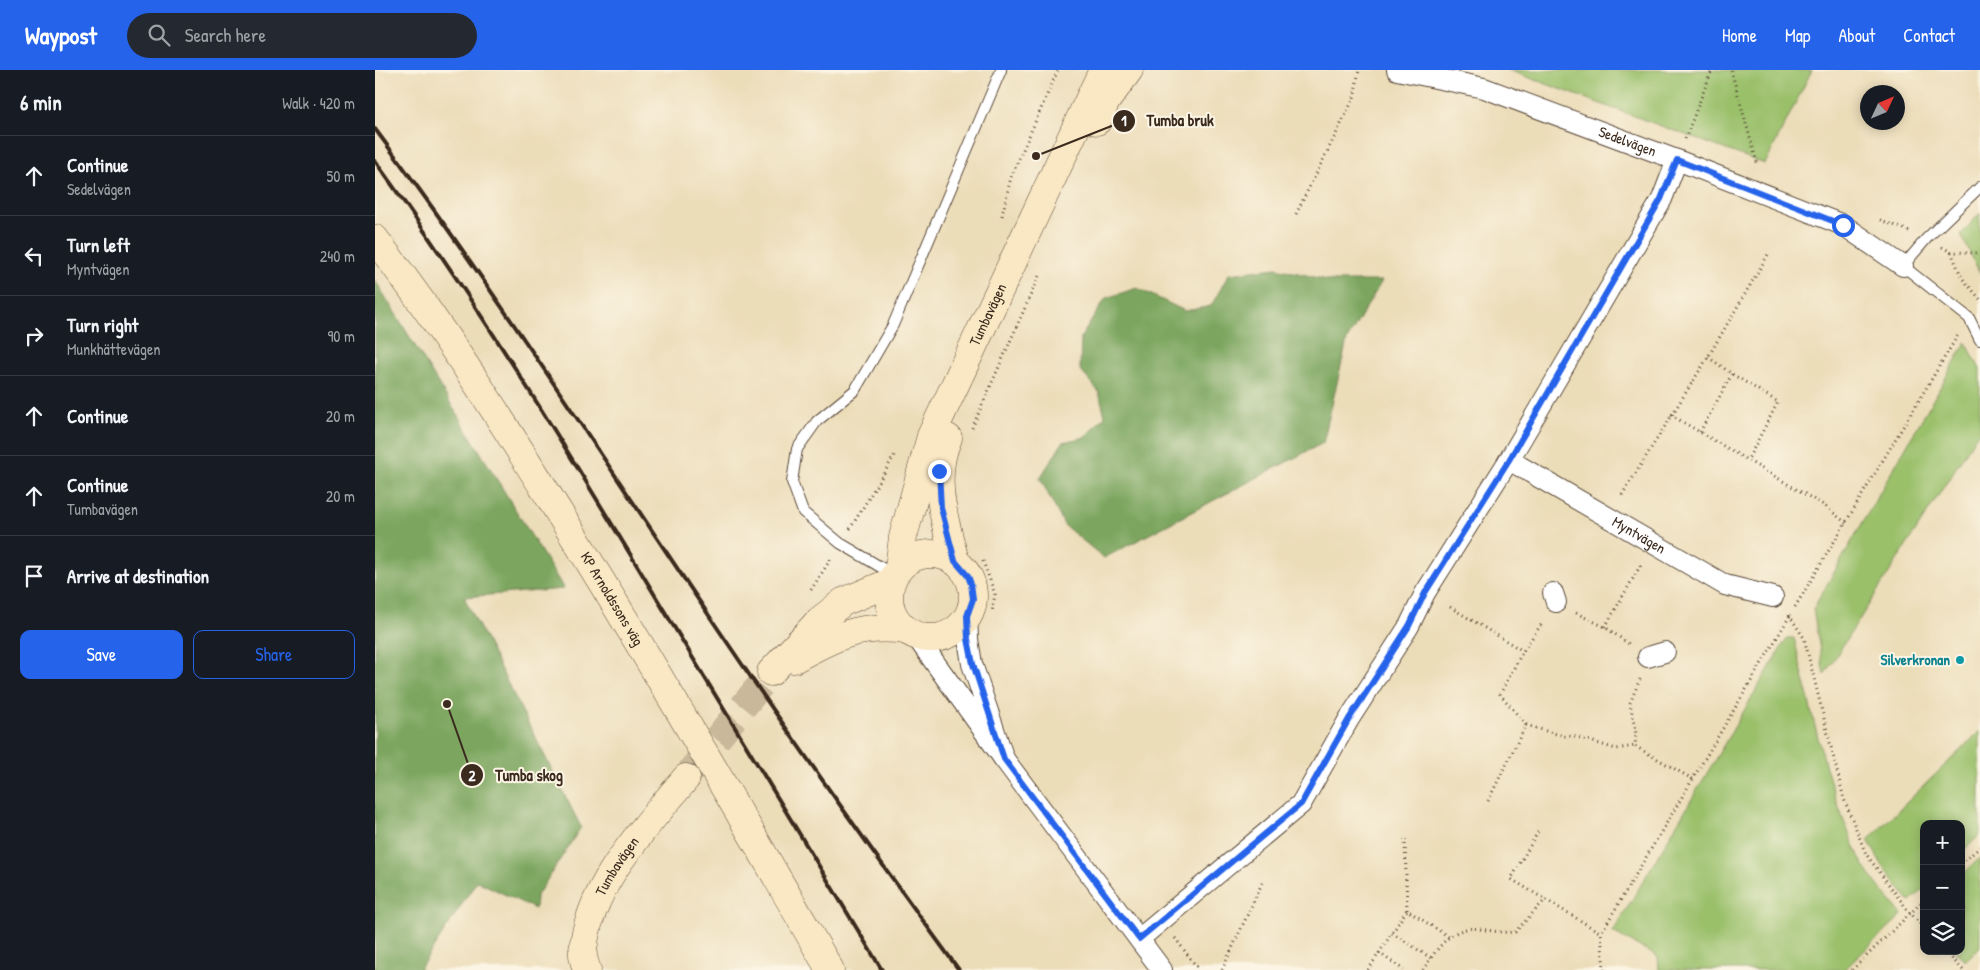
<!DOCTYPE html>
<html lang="en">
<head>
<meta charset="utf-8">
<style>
	body { margin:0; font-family:"Patrick Hand",sans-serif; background:#242831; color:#f1f3f6 }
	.controls { position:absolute; right:15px; bottom:15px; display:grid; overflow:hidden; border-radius:10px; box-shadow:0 2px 12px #0003 }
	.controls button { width:45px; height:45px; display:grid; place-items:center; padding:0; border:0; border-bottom:1px solid #363941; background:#171b24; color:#f1f3f6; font:25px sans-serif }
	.compass { position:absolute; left:1485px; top:15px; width:45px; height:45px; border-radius:50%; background:#171b24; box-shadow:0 2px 12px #0003; rotate:46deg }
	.stop { position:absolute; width:15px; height:15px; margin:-11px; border:4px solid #2563eb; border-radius:50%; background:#fff }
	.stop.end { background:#2563eb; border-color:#fff; box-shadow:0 1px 5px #0008 }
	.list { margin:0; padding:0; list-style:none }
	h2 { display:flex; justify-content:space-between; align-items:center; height:65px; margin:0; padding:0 20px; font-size:21px }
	h2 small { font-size:16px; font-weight:400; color:#9ea1a6 }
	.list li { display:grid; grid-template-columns:32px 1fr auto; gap:15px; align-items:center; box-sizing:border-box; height:80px; padding:0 20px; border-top:1px solid #363941 }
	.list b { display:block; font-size:19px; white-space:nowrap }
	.list p { margin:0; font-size:16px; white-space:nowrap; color:#9ea1a6 }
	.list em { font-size:16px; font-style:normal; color:#9ea1a6 }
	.actions { display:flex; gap:10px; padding:15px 20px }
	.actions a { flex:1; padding:11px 0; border:1px solid #2563eb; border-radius:10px; text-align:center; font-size:18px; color:#2563eb }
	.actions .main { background:#2563eb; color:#fff }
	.icon { flex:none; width:28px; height:28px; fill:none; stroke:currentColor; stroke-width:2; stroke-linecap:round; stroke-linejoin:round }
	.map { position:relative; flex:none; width:1605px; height:900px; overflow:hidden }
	header { display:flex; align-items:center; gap:30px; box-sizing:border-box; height:70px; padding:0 25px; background:#2563eb; color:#fff }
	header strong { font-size:24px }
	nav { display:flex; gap:28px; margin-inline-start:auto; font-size:18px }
	.search { width:350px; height:45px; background:#242831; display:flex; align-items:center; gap:12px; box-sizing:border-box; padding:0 18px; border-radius:28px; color:#9ea1a6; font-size:19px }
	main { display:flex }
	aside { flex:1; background:#171b24 }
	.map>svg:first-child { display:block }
</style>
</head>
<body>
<header>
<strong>Waypost</strong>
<div class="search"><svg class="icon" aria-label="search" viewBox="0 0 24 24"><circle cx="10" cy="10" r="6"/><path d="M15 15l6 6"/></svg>Search here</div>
<nav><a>Home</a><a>Map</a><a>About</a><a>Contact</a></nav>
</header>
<main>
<aside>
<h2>6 min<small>Walk · 420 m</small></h2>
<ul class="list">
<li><svg class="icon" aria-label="ahead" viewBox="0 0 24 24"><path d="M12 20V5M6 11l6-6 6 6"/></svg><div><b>Continue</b><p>Sedelvägen</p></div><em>50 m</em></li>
<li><svg class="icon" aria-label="left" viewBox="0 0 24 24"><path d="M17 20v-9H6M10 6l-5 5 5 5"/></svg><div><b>Turn left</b><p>Myntvägen</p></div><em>240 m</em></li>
<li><svg class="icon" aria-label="right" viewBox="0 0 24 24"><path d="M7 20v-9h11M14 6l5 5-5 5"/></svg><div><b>Turn right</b><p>Munkhättevägen</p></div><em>90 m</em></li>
<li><svg class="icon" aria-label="ahead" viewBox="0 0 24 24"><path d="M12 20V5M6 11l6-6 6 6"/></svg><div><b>Continue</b></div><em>20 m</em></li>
<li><svg class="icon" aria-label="ahead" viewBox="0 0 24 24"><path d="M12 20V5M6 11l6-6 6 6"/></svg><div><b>Continue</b><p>Tumbavägen</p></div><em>20 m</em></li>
<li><svg class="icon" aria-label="arrive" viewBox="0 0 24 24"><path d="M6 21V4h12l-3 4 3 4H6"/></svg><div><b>Arrive at destination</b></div></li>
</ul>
<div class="actions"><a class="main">Save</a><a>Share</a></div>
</aside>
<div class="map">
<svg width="1605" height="900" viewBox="0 0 1605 900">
	<rect width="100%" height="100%" fill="#fcf5e5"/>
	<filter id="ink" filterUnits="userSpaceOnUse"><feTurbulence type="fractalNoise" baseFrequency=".02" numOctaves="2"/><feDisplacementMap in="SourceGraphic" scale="10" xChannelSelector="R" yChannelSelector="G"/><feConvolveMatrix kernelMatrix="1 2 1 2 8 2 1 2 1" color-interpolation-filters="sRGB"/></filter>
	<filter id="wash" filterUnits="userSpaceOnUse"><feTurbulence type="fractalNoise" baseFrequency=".0096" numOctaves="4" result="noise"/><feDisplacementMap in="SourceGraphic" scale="20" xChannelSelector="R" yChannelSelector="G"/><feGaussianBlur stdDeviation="1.12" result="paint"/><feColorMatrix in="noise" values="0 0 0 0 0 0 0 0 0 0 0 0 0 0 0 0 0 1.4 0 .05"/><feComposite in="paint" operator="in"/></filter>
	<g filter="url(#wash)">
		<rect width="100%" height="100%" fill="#ecddb9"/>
		<path fill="#9ac06b" stroke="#6a7544" d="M1133,0H1437L1390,94Z
			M1605,143V203L1586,165Z
			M1591,272L1605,299V360L1449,605L1438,539Z
			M1412,568H1419C1437,641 1452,722 1486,790C1495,808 1514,828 1527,845L1469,900H1284L1283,887L1238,862Z
			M1605,661V765L1586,783V754H1549V819L1535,832L1507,795L1493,770Z
			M1605,788V877L1590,891L1580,881H1586V806Z"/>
		<path fill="#7ba65f" stroke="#5b683e" d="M901,198L957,211H1007L972,270L948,373L729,488L689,455L665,408L688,372L710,367L730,346L724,322L705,300L706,267L731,228L762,218L810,241L836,236L854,204Z
			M0,210L189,519L89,527L206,757L161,827L160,839L102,811L44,900H0Z"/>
	</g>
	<g filter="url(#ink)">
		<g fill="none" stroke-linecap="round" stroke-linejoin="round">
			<path stroke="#c9b99a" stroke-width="28" stroke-dasharray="28 14" stroke-linecap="butt" d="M315,702L396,602"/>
			<g stroke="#564535" stroke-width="12">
				<path id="service" d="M1605,117L1552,168L1528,196L1594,248L1605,270
					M519,505L465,473L428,442L417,412L422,379L442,351L480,320L518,255L626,0"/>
			</g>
			<g stroke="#564535" stroke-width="22">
				<g id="minor">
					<path id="s1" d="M1022,0L1109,18L1302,90L1468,155L1528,196"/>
					<path id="s2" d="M1134,390L1350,515L1398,527"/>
					<path d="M1178,523L1181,532"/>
					<path d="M540,565L629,689L597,594L593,569L592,545"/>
					<path d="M1273,587L1290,582"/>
					<path d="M629,689L787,900"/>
					<path d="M764,869L926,734L974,649L1034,556L1050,523L1134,390L1287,129L1302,90"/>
				</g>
			</g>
			<g stroke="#564535" stroke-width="29">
				<g id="secondary">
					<path d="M722,51L731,31L754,0"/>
					<path id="s3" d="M0,169C71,261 132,359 193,457C283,603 370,751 455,900"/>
					<path d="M573,368C555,408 570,451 580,491"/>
					<circle cx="556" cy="526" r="42"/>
					<path id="s4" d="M524,498L528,467L556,366L728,0"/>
					<path d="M419,589C459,567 483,554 530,560"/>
					<path d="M396,602L444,551L468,532L516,512"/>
					<path id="s5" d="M212,900C210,894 207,887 208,881C214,814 270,758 311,708"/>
				</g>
			</g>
			<path stroke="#564535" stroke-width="3" stroke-dasharray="1 4" stroke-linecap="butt" d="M1356,0L1383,96
				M1310,69L1337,0
				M921,144L979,28L984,0
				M627,146L636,107L683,0
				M1505,150L1534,161
				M1567,177L1576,182L1605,183
				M1576,182L1587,208L1605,229
				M1333,287L1357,304L1403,332L1372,391
				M1296,345L1450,436L1471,453
				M597,358L664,206
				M1325,362L1357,304
				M1247,425L1333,287L1394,183
				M475,459L521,383
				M608,491L620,524L617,542
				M436,520L457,487
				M1075,537L1148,581
				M1420,537L1583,265
				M1201,543L1230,557L1254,574
				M1414,545L1429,568L1469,729L1491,784L1535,843L1549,858
				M1230,557L1267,493
				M1265,609L1255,633L1261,664L1260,676L1319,710
				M1151,655L1188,666H1199L1241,679L1260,676
				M1113,731L1151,655L1125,624L1148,581L1168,552
				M1163,762L1136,809L1226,863
				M1030,769L1032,840
				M1586,794L1605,777
				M1017,863L1056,888
				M800,868L824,900
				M1570,881L1588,900
				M1004,883L1029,900
				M847,900L888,811
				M993,900L1032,840L1074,867
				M1048,900C1061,880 1077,854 1105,859C1118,861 1127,863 1140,862L1171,829
				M1229,900L1226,863L1416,544
				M1477,900L1549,830"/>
			<use href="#service" stroke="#fff" stroke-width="10"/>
			<use href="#minor" stroke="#fff" stroke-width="20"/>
			<use href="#secondary" stroke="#fae7c3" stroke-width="28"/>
			<path stroke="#3b2a1e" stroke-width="4" d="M0,59C118,217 224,383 335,547C415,666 499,784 584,900
				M0,91C106,238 200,392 293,547C364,665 436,782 507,900"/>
		</g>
	</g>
	<g fill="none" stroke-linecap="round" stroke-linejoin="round" filter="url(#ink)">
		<path stroke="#2563eb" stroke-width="6" d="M564,401L566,438L580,491L593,506L596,514L598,529L592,546L593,569L598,594L629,689L764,869L926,734L974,649L1034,556L1050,523L1134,390L1286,129L1302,90L1468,155"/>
	</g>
	<circle fill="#0f9aa8" stroke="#fcf5e5" stroke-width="2" cx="1585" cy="590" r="5"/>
	<g text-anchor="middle" stroke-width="4" stroke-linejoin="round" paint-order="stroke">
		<g font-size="15" fill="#3b2a1e" stroke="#fcf5e5">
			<text dy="5" stroke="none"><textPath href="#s1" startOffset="242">Sedelvägen</textPath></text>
			<text dy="5" stroke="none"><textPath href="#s4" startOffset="270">Tumbavägen</textPath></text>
			<text dy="5" stroke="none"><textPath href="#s2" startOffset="150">Myntvägen</textPath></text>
			<text dy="5" stroke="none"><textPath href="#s3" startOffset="431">KP Arnoldssons väg</textPath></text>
			<text dy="5" stroke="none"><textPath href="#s5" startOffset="112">Tumbavägen</textPath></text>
		</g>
		<g font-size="15" font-weight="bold" fill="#0d838f" stroke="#fcf5e5" text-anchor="end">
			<text x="1575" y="595">Silverkronan</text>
		</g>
	</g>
	<path fill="none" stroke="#3b2a1e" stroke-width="2" d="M661 86L749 51M72 634L97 705"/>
	<g fill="#3b2a1e" stroke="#fcf5e5" stroke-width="2">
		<circle cx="661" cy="86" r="5"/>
		<circle cx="72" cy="634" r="5"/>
		<circle cx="749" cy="51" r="12"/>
		<circle cx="97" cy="705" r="12"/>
	</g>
	<g font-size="15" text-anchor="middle" font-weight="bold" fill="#fff">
		<text x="749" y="56">1</text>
		<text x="97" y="711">2</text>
	</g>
	<g font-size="16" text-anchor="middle" font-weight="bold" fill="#3b2a1e" stroke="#fcf5e5" stroke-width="4" stroke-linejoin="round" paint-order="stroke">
		<text x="805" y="56">Tumba bruk</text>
		<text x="154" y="711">Tumba skog</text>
	</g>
</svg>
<div class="controls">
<button>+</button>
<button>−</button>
<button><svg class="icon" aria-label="layers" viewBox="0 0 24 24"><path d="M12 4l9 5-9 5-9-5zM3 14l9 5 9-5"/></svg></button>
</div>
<svg class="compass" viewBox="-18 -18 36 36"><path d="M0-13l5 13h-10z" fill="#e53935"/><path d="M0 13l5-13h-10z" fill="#9ea1a6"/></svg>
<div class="stop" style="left:1468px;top:155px"></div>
<div class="stop end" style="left:564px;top:401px"></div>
</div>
</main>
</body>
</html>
